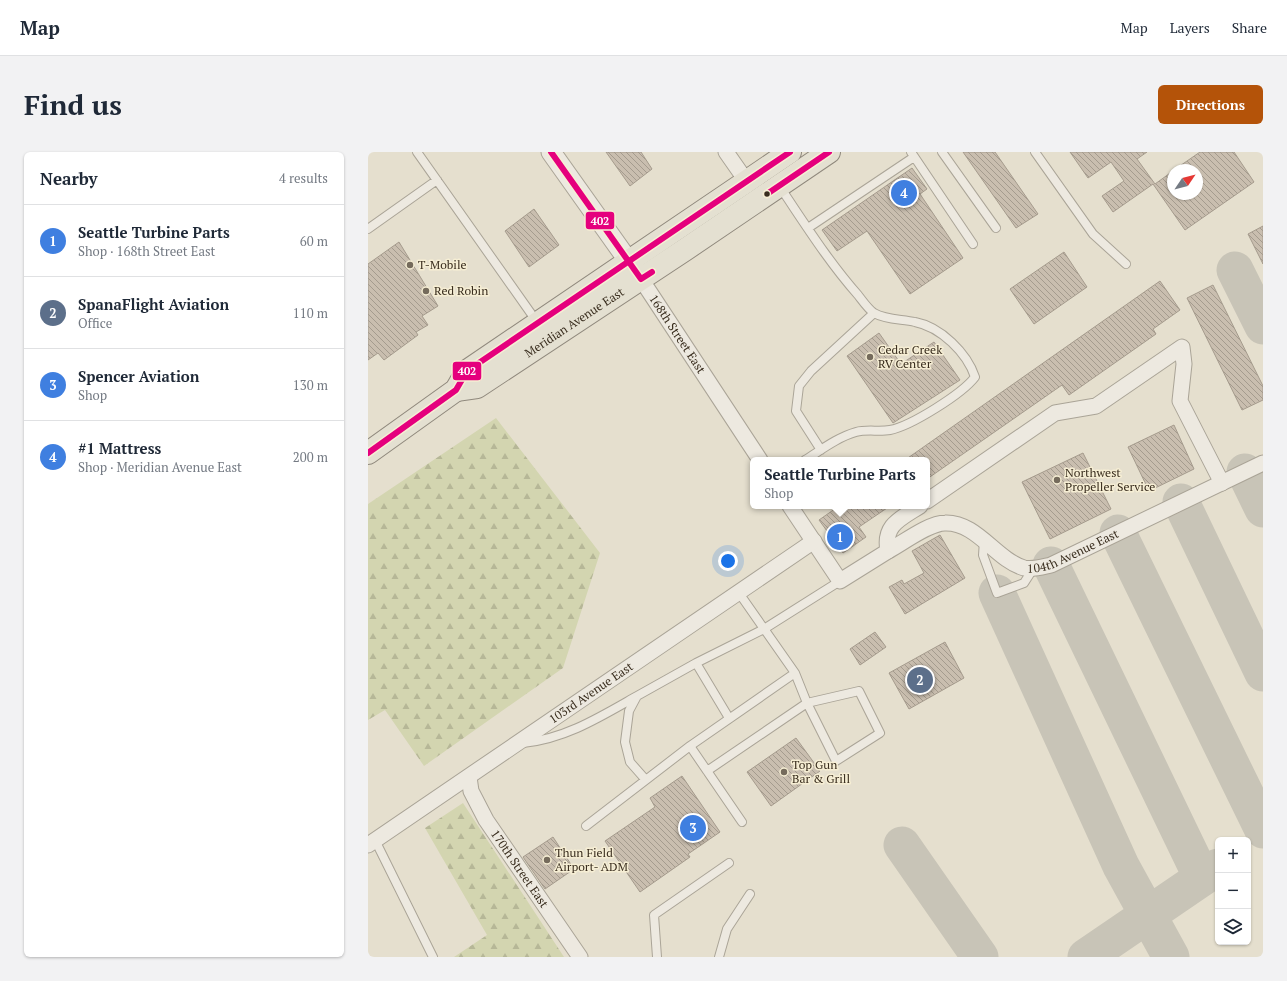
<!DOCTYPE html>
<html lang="en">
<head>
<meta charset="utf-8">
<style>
	body { margin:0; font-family:"PT Serif",serif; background:#f2f2f3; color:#1f2937 }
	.controls { position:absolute; right:12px; bottom:12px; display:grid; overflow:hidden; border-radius:6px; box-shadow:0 1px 3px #0004 }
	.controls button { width:36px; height:36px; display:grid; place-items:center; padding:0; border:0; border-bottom:1px solid #e0e1e3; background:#fff; color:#1f2937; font:20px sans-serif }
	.compass { position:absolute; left:799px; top:12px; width:36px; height:36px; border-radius:50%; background:#fff; box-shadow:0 1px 3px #0004; rotate:55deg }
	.you { position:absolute; left:360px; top:409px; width:14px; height:14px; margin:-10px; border:3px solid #fff; border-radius:50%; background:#1a73e8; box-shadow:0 0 0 6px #1a73e833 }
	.badge { display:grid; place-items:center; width:26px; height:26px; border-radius:50%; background:#b45309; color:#fff; font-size:13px; font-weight:700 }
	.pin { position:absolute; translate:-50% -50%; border:2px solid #fff; box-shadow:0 1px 4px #0006 }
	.popup { position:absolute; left:382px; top:305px; width:180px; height:52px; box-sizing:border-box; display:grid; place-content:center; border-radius:6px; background:#fff; filter:drop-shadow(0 1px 3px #0005); font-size:13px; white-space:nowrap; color:#747a83 }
	.popup b { font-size:15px; color:#1f2937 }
	.popup::after { content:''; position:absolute; left:50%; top:100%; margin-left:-8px; border:8px solid transparent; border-top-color:#fff }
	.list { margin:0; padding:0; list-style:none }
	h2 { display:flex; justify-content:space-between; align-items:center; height:52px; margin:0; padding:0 16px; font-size:17px }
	h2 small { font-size:13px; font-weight:400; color:#747a83 }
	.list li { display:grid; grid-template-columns:26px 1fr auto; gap:12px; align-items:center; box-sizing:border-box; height:72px; padding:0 16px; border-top:1px solid #e0e1e3 }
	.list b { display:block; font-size:15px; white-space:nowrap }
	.list p { margin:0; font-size:13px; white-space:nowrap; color:#747a83 }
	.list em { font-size:13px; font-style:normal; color:#747a83 }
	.icon { flex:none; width:22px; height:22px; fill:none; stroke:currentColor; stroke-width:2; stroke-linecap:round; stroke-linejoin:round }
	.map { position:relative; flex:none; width:895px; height:805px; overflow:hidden; border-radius:6px }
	header { display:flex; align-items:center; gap:24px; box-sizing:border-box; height:56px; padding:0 20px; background:#fff; border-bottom:1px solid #e0e1e3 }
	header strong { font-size:19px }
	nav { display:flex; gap:22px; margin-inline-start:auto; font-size:14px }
	.intro { display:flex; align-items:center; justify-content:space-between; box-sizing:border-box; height:96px; padding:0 24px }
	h1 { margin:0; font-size:28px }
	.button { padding:10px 18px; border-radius:6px; background:#b45309; color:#fff; font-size:14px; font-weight:700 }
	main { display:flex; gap:24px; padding:0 24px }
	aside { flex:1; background:#fff; border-radius:6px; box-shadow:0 1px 3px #0004 }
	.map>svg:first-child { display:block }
</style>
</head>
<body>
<header>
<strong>Map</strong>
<nav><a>Map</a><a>Layers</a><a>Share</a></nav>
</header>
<div class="intro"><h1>Find us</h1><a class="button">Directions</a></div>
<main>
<aside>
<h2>Nearby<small>4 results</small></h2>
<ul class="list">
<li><span class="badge" style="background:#3f7fe0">1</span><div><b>Seattle Turbine Parts</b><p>Shop · 168th Street East</p></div><em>60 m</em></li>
<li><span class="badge" style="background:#5c6f8a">2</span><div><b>SpanaFlight Aviation</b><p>Office</p></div><em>110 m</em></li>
<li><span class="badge" style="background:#3f7fe0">3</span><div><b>Spencer Aviation</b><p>Shop</p></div><em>130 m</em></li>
<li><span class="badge" style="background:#3f7fe0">4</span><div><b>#1 Mattress</b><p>Shop · Meridian Avenue East</p></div><em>200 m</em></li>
</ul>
</aside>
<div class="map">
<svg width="895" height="805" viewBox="0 0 895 805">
	<defs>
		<pattern id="forest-firs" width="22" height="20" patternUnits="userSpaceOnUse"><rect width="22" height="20" fill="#d3d5b0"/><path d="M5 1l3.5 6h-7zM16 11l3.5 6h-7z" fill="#b6b797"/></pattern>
		<pattern id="building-back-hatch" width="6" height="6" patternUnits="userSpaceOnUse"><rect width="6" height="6" fill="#c9beaf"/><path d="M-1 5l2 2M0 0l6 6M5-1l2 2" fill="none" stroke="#a49b8e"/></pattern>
	</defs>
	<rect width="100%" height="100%" fill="#e5dfce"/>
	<path fill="url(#forest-firs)" d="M128,266L232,401L195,516L56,614L17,558L0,568V352Z
		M95,651L196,805H86L119,783L57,676Z"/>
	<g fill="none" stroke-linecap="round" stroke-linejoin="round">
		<path stroke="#c8c4b7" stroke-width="37" d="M867,118L895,174
			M877,320L895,357
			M813,350L895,521
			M750,381L895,678
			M683,413L834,726
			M629,441L753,714L803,805
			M534,693L612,805
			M718,805L850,715"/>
	</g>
	<path fill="url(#building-back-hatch)" stroke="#a59b8d" d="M238,0H273L284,17L262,34Z
		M595,0H627L670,62L648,76Z
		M702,0H779L769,7L787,32L805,19V42H829V18H806L832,0H866L886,30L817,78L785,32L745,60L734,44L756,29L743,10L720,26Z
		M544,16L559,37L552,42L595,106L542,142L499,79L469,99L454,78Z
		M166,57L191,93L161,115L137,79Z
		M895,74V112L880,82Z
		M31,90L70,154L54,164L60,173L48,180L50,183L16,208L10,201L0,208V112Z
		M696,100L719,135L666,172L642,137Z
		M792,129L812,158L785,177L788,182L701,243L694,233L559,327V308H537Z
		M845,133L895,234V248L874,258L819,146Z
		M511,181L533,212L566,190L592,228L525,271L479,204Z
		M806,273L826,317L781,339L760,295Z
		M715,301L743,357L682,387L654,330Z
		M471,354H522L491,375L498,385L475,401L451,368Z
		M572,383L597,426L537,462L521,435L534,428L536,432L556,421L544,399Z
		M507,480L518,495L492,513L482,497Z
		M577,490L596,526L541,557L521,521Z
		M428,586L452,619L403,654L379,620Z
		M314,624L352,680L320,702L322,705L272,740L237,689L287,655L282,646Z
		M185,685L206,717L177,737L155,705Z"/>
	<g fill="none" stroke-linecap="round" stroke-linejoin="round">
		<g stroke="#aaa497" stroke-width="10">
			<path id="service" d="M49,0L169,170
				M543,0L605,92
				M574,0L628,76
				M667,0L725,82L758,112
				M412,35C437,72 460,109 490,143C494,148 500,157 506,161C518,168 534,167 547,170C573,175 599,201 607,225C594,242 543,274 522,278C511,280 499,277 488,280C470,285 453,298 437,308
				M440,76L546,5
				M0,77L69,28
				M453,298L428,259L431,234L443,219L506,161
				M616,389L615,403L629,441L656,431L665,417
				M361,566L328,511L396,477L472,429
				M155,591C197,587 232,565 269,544
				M322,594L374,670
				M339,619L439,551L468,609L512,581L491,539L439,551L427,521L371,441
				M277,627L262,610L257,590L261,559L269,544L328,511
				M218,674L322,594L427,521
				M7,688L65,805
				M289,805L286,763L361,711
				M351,805L359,777L382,742"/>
		</g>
		<g stroke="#aaa497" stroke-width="17">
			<g id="minor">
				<path d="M358,0L379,30"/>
				<path id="s1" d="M273,127L392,308"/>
				<path d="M559,349L687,261L728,254L814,195L816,212L812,249L854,331"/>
				<path d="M422,354L472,429L520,399C515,373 532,367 552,354"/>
				<path id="s2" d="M520,399C535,391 561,371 577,371C609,370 627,407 656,416C665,418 674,415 683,413L895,311"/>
				<path id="s3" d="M101,625L103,639L118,668L212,805"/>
				<path id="s4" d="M0,693L446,389"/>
			</g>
		</g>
		<g stroke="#aaa497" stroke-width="21">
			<path id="tertiary" d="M183,0L269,121"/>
		</g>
		<g stroke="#90897d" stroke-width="24">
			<g id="primary">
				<path id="s5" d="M88,238L109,235L318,97L461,0"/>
				<path d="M0,301L88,238L99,219L422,0"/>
			</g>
		</g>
		<use href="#service" stroke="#ede9e0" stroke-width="8"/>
		<use href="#minor" stroke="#ede9e0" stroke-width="15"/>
		<use href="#tertiary" stroke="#ede9e0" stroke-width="19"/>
		<use href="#primary" stroke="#e4e0d1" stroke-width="22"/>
		<g stroke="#f6eed4" stroke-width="9">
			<path id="bus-1" d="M183,0L273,127L284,120
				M399,42L461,0
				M0,301L88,238L99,219L422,0"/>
		</g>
		<use href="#bus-1" stroke="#e5007d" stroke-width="6"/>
	</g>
	<circle fill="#392d1e" stroke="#f6eed4" stroke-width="1.5" cx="399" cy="42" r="3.5"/>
	<g fill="#756b5c" stroke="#f6eed4" stroke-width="1.5">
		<circle cx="42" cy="113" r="4"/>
		<circle cx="58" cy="139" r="4"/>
		<circle cx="502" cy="205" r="4"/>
		<circle cx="689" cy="328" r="4"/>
		<circle cx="416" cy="620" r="4"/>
		<circle cx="179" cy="708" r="4"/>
	</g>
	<g text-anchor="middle" stroke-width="3" stroke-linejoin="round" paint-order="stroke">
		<g font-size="12" fill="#392d1e" stroke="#f6eed4" text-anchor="start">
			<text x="50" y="117">T-Mobile</text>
			<text x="66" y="143">Red Robin</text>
			<text x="510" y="202">Cedar Creek<tspan x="510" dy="14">RV Center</tspan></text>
			<text x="697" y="325">Northwest<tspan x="697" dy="14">Propeller Service</tspan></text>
			<text x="424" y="617">Top Gun<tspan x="424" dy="14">Bar &amp; Grill</tspan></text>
			<text x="187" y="705">Thun Field<tspan x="187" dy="14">Airport- ADM</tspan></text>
		</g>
		<g font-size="12" fill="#392d1e" stroke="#f6eed4">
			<text dy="4" stroke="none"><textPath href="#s5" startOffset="138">Meridian Avenue East</textPath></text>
			<text dy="4" stroke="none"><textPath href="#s1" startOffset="66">168th Street East</textPath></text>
			<text dy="4" stroke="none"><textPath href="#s2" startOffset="209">104th Avenue East</textPath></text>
			<text dy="4" stroke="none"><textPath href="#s4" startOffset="270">103rd Avenue East</textPath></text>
			<text dy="4" stroke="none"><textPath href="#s3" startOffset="106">170th Street East</textPath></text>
		</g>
	</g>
	<g stroke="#f6eed4" stroke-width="1.5">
		<rect x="217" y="59" width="30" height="19" rx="4" fill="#e5007d"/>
		<rect x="84" y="209" width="30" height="20" rx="4" fill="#e5007d"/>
	</g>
	<g font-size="11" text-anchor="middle" font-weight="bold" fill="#fff">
		<text x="232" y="73">402</text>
		<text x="99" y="223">402</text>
	</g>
</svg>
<div class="controls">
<button>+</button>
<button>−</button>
<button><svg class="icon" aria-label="layers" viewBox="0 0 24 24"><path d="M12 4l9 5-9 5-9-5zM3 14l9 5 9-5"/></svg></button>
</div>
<svg class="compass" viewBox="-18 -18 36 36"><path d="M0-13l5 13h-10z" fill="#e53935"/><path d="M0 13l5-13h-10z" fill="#747a83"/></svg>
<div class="you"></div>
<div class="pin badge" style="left:472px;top:385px;background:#3f7fe0">1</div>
<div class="popup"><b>Seattle Turbine Parts</b>Shop</div>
<div class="pin badge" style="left:552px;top:528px;background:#5c6f8a">2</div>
<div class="pin badge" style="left:325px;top:676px;background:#3f7fe0">3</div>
<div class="pin badge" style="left:536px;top:41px;background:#3f7fe0">4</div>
</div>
</main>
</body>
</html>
